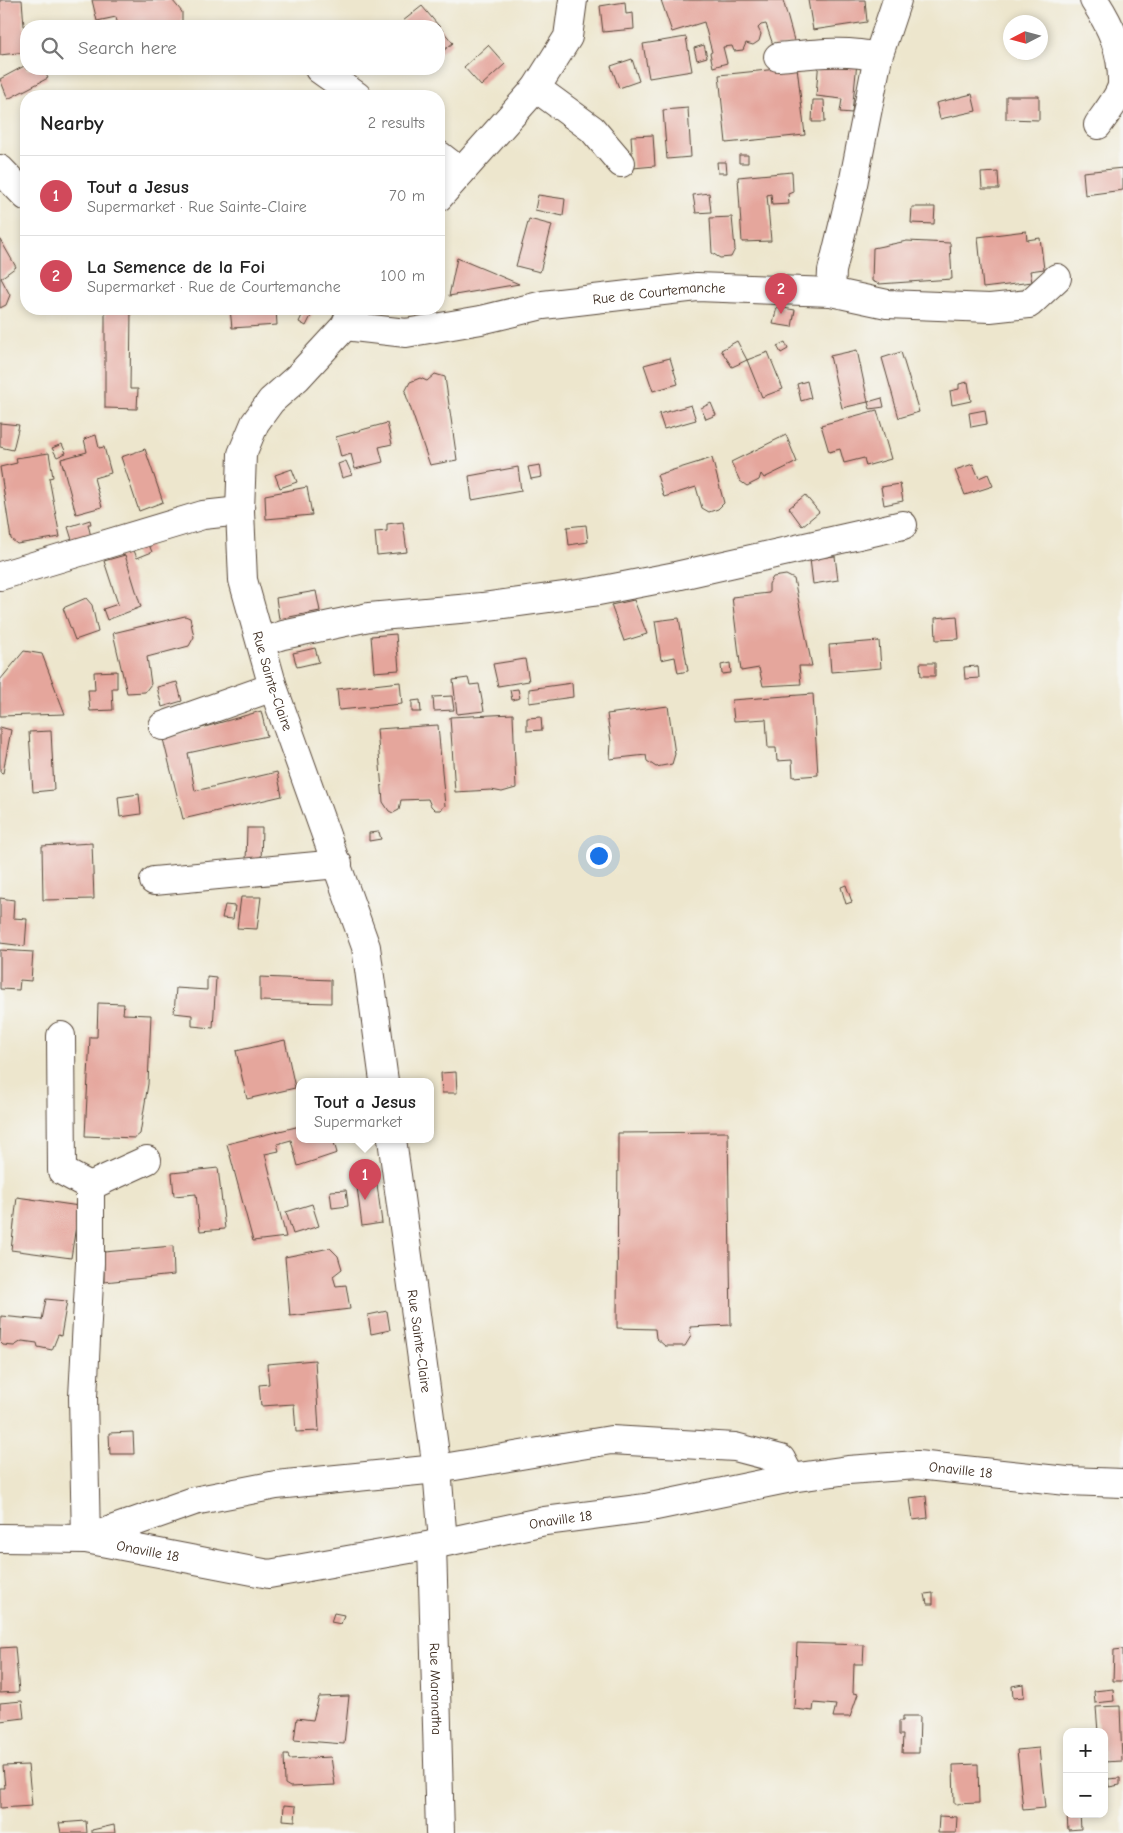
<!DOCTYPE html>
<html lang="en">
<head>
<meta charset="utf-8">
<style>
	body { margin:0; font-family:"Comic Neue",sans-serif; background:#f6f6f6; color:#222 }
	.controls { position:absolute; right:15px; bottom:15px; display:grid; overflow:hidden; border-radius:10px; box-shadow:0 2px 8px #0003 }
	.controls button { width:45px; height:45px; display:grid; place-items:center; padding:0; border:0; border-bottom:1px solid #e0e0e0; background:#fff; color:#222; font:25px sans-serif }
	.compass { position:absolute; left:1003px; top:15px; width:45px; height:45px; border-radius:50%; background:#fff; box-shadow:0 2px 8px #0003; rotate:264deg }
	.you { position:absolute; left:598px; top:855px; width:18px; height:18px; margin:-12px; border:4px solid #fff; border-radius:50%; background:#1a73e8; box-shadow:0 0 0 8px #1a73e833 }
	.badge { display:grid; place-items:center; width:32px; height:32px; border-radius:50%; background:#d1495b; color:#fff; font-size:16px; font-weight:700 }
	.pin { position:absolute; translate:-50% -41px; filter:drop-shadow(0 1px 2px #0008) }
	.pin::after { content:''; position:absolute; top:26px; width:18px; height:15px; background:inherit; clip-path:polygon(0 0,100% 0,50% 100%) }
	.popup { position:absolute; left:296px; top:1078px; width:138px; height:65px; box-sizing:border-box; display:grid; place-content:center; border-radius:10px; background:#fff; filter:drop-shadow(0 1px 4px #0005); font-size:16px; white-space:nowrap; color:#767676 }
	.popup b { font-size:19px; color:#222 }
	.popup::after { content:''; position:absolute; left:50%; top:100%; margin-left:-10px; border:10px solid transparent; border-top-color:#fff }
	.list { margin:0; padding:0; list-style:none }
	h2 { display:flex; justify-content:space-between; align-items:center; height:65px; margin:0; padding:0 20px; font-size:21px }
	h2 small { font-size:16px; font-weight:400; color:#767676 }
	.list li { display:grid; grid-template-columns:32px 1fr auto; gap:15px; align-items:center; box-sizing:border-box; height:80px; padding:0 20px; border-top:1px solid #e0e0e0 }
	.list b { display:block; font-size:19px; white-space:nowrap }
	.list p { margin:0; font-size:16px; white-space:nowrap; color:#767676 }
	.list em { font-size:16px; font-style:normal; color:#767676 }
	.icon { flex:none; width:28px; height:28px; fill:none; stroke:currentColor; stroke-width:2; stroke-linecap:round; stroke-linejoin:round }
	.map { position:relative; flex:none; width:1123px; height:1833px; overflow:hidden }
	.search { position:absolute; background:#fff; box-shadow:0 2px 8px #0003; left:20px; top:20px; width:425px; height:55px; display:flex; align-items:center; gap:12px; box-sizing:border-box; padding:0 18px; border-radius:20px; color:#767676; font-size:19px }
	.panel { position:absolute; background:#fff; box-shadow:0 2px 8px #0003; left:20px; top:90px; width:425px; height:225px; border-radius:20px }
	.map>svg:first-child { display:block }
</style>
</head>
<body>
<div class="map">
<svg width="1123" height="1833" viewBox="0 0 1123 1833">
	<rect width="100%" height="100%" fill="#f6f6f2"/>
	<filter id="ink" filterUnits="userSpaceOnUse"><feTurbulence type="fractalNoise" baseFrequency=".02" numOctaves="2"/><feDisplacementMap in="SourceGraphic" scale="10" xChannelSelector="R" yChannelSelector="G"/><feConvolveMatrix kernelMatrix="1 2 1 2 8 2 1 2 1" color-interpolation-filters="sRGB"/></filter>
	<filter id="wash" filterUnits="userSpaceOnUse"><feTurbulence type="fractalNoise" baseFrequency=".0096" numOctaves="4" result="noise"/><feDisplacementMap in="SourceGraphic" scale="20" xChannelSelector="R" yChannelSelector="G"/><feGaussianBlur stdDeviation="1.12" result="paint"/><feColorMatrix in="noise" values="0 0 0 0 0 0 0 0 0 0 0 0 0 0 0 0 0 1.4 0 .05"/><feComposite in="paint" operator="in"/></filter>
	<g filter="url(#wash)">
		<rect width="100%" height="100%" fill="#ede6cd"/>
		<g id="blocks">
			<path fill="#e5a69c" d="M0,0H22L26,52L0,55Z
				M92,0H176L173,1L182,12V22L178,26H118L116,17L97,21Z
				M661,0H783L795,44L774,48L766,24L761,25L758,28L761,34L759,41L753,45L746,43L743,50L734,51L732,46L723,47L727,63L713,67L710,53L712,52L704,22L672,32Z
				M808,0H865L867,22L813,30Z
				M625,2L626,14L633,13L634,29L603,32L600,6Z
				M422,6L453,43L439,54V26H408L403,21Z
				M686,37L692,71L649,78L643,44Z
				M488,45L505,64L481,86L464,67Z
				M704,45L707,57L697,60L694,48Z
				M632,59L639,81L619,88L611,66Z
				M819,59L857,62L852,113L840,112L842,99L816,96Z
				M26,65V69H43L48,78L8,99L0,79Z
				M797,67L805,135L726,143L719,75Z
				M972,94L976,111L940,119L936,103Z
				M1006,96H1039V120L1006,119Z
				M813,100H824L825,122H812Z
				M688,108L691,157L667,159L663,110Z
				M653,135L655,166L633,168L631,136Z
				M739,155H748V163H739Z
				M717,162H726L727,173H718Z
				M1123,168V190L1085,195L1083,172Z
				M792,172L793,192L788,194L789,204L772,205L771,194L767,195L771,241L742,242L738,177Z
				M998,172L999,189H982L981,173Z
				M709,193L711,212L696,213L693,195Z
				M538,195L565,199L563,216L535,210Z
				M912,207H935L934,224L911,223Z
				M732,217L735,249L731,257L720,258L712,253L710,218Z
				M529,219L552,225L540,272L516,266Z
				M1026,231L1027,240L1040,238L1044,269L1030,271L1032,282L983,288L978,237Z
				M0,239L16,267L1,278L10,295L6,305L0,308Z
				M907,241L950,243L952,279L879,284L872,281L873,248Z
				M457,258L519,284L449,296Z
				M777,307L795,310L792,327L773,324Z
				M105,309H131L130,389H138L137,409L105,408Z
				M230,309H276L277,325L232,328Z
				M305,309L313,312L306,326L299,322Z
				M737,341L747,360L732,367L721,350Z
				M785,342L788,349L781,353L777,346Z
				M857,350L868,402L882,398L884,407L870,409L868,402L842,408L830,356Z
				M768,352L783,389L762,397L747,360Z
				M901,352L919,412L899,418L882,358Z
				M670,358L678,384L653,391L644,365Z
				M435,374L445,377L457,460L430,465L405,392L410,382L420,378L427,381Z
				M807,381L811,398L801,401L797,384Z
				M968,382L971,401L952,405L950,391L959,389V384Z
				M711,403L716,415L706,419L701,408Z
				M691,405L696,420L664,429L659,414Z
				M877,410L891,459L866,466L864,458L844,463L840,449L829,452L821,425Z
				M985,410L987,424L971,427L969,413Z
				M0,423L19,425L13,450L0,447Z
				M387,423L392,444L379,447L383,462L355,469L351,454L341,457L336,437Z
				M96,435L99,448L104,447L111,473L94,478L102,507L76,514L61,459L87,452L84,439Z
				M786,435L797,462L764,478L761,474L759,480L747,486L740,481L731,462Z
				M62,444L66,453L57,457L52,448Z
				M145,449L163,502L139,511L121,457Z
				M49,453L53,477L49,478L60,537L17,544L11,539L0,467L17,463L16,458Z
				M712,458L724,503L718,509L709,512L702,508L696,487L664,497L657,475Z
				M346,461L352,475L342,478L338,464Z
				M973,464L979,478L988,474L993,486L965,495L955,470Z
				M540,465L542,477L531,479L528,467Z
				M518,467L521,491L472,500L469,476Z
				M292,469L297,482L280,488L275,475Z
				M900,484L903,501L884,505L881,487Z
				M307,487L312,515L266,519L265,495Z
				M805,495L819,512L802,526L789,508Z
				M90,520L91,524H88L91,537L73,543L68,527Z
				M403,522L407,552L377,555L375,532L387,531V524Z
				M586,525L588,542L569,545L567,527Z
				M148,542L152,552L137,558L133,548Z
				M125,555L141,607L107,620L103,609L118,604L104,561Z
				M835,556L838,580L813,584L810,559Z
				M786,575L794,579L812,666H799L801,684L763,686L759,668L741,671L732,597L769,593V584L773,577Z
				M316,591L320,611L279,619L276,598Z
				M86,598L92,605L98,632L75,640L63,608Z
				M634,600L647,634L624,641L611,605Z
				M185,616L190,618L194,637L189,646L147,657L151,684L145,692L127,693L113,633Z
				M957,616L959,639L936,640L935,618Z
				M679,618L688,671L678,673L675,657L661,660L655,621Z
				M396,634L399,670L374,672L371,636Z
				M879,641L881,668L831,672L829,645Z
				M315,648L319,662L297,667L293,653Z
				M24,651L42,654L65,714L0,716V680Z
				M525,659L529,681L498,686L493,664Z
				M730,663L731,673L722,674L721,665Z
				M920,663H935V676H921Z
				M978,666L979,678L965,679L964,667Z
				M117,671V688H112L113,710L90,711L88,690H95L94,672Z
				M468,678L470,685L479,684L484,711L457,714L453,680Z
				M177,682L182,701L162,707L157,687Z
				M400,682L402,704L339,710L337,689Z
				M572,683L573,697L529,703V689Z
				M518,689L520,698L512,700L510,690Z
				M813,694L818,775L793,777L792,760L777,761L776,748H768L766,719L734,721L732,700Z
				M452,696L454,710L434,711L433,697Z
				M420,700L421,712H412V701Z
				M668,706L675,754L672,764L656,767L647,761L646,755L610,759L611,742L607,714Z
				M261,711L267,736L188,753L195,791L277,772L282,796L183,819L163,739Z
				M513,714L516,788L502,792L491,790L455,792L450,717Z
				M541,717L542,730L527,731V718Z
				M438,725L445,806L440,810H435L431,806L428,799L401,800L399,810L393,813L389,811L383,802L377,729Z
				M0,727L11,730L3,773L0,772Z
				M51,731L54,790L33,792L29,732Z
				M139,794L141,814L120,817L118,797Z
				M247,828H262L261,863L246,862Z
				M379,832L381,839L369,841V833Z
				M92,843L94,899L43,900L42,846Z
				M846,885L852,902L846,904L841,887Z
				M241,897H261L257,929L237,928Z
				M0,898L14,900L13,918L27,919L25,946L0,943Z
				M225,905L235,906L233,919L222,918Z
				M0,950L33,952L31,981L20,980L19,990L0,989Z
				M207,977L216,978L213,1028L192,1026V1015L174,1013L176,988L207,990Z
				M260,977L331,980V1003L260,1001Z
				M98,1003L124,1004L123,1014L151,1015L148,1084L140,1134L135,1138L85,1136L90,1037H97Z
				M285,1040L295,1088L247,1099L236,1051Z
				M456,1072L457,1093H442L441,1073Z
				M300,1126V1139H333L337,1153L298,1166L291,1140L277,1144L279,1151L265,1154L286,1237L253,1241L227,1144Z
				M728,1132L731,1325L690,1327L691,1336L685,1346H665L656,1338L655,1329L617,1328L618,1133Z
				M218,1168L225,1229L200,1231L196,1194L174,1196L172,1173Z
				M377,1184L382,1223L362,1226L357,1187Z
				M346,1190L348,1206L332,1208L330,1191Z
				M17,1197L79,1206L71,1258L11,1250Z
				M312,1204L319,1226L293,1234L286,1212Z
				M173,1246L174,1275L104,1282V1252Z
				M330,1248L338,1256L342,1269L333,1276L336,1286L346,1285L350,1309L290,1316L285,1257Z
				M46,1299L67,1301L61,1336L58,1335L52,1350L38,1347L37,1343L22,1341L14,1346L3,1345L0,1342L1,1316L42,1320Z
				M387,1311L390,1330L371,1334L368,1315Z
				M315,1360L319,1431L296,1432L294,1404L261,1406L259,1385L269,1384L267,1364Z
				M133,1432L134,1454H110L109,1433Z
				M926,1496L928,1518L913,1520L910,1498Z
				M933,1593V1604H927L925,1594Z
				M334,1613L344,1615L341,1624L331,1622Z
				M797,1643L864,1645L863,1664H854L853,1693L858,1694L850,1717H833L836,1705L814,1703L813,1711L794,1709Z
				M15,1647L19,1692L0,1693V1648Z
				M1123,1649V1681H1113L1114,1650Z
				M1023,1684L1024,1697L1013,1698L1012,1686Z
				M1113,1689L1114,1701L1095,1703L1094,1691Z
				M349,1696L344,1744L294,1740L297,1718L313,1720L319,1697Z
				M22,1701L24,1718L0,1721V1703Z
				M1120,1706L1122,1761L1104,1762V1732H1098L1096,1707Z
				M903,1716H920L919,1753H902L903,1735H899V1721H903Z
				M1039,1748L1045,1808L1023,1810L1017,1750Z
				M284,1754H288L289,1759L331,1757L335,1785L290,1787L285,1784Z
				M978,1764L979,1803L954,1804L953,1765Z
				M28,1765L32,1806L0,1808V1788H5L3,1766Z
				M1120,1778V1785L1109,1787L1108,1779Z
				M284,1805L296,1806L295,1821L283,1820Z
				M1067,1814H1080L1081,1829L1068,1830Z
				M939,1816L957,1817L956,1833H938Z
				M86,1821L87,1833H61L59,1823Z
				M114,1825L115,1833H92V1830Z"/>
		</g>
	</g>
	<g filter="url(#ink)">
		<use href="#blocks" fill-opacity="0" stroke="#564638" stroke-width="1"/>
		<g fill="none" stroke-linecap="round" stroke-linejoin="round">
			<g stroke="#564638" stroke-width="30">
				<g id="minor">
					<path d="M1094,0C1111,26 1123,52 1122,85C1120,96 1104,116 1098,125"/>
					<path d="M778,57C811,54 845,49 878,57"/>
					<path d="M319,69L357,96"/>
					<path d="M536,88L592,129L621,163"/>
					<path d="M439,155L461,172"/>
					<path d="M0,169L26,196"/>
					<path d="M439,197L536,88L568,37L573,0"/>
					<path d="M831,292L832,271L853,184L878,57L897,0"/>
					<path id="s1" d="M352,309L345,326L297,378L271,401L255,423L242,454L240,511L243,580L273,687L366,947L384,1081"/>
					<path id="s2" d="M345,326L406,333L481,320L543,305L697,287L831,292L887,304L990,308L1029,304L1057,278"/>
					<path d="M0,576L203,515L240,511"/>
					<path d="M261,642L283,635L369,617L482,607L593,592L676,576L903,525"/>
					<path d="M163,726L273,687"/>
					<path d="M154,881L338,864"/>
					<path d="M61,1036L62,1171L90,1186V1263L83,1397L86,1539L194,1501L276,1485L437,1469L611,1440L735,1447L781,1459L791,1478"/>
					<path id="s3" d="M392,1139L437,1469L443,1542"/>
					<path d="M90,1186L147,1160"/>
					<path id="s4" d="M0,1538L86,1539L269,1574L432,1545L545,1521L646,1508L791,1478L848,1470L917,1465L1067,1481L1123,1483"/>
					<path id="s5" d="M432,1545L440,1833"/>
				</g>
			</g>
			<use href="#minor" stroke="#fff" stroke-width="28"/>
		</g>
	</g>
	<g text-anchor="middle" stroke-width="4" stroke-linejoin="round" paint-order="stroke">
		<g font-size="14" fill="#3b2a1e" stroke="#f6f6f2">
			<text dy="5" stroke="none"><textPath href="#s2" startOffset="318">Rue de Courtemanche</textPath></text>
			<text dy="5" stroke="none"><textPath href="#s1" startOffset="416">Rue Sainte-Claire</textPath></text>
			<text dy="5" stroke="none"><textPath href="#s3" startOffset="204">Rue Sainte-Claire</textPath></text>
			<text dy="5" stroke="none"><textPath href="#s4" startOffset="974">Onaville 18</textPath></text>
			<text dy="5" stroke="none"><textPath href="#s4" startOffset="569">Onaville 18</textPath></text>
			<text dy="5" stroke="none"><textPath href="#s4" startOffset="149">Onaville 18</textPath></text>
			<text dy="5" stroke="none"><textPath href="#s5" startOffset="144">Rue Maranatha</textPath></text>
		</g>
	</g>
</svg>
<div class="controls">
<button>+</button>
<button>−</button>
</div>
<svg class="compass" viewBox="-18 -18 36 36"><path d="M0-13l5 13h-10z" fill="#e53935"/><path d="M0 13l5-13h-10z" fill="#767676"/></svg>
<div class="you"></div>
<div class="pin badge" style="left:365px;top:1200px">1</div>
<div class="popup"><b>Tout a Jesus</b>Supermarket</div>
<div class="pin badge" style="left:781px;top:314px">2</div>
<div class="search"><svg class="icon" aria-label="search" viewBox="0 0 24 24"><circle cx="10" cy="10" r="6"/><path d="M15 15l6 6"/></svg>Search here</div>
<section class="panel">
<h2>Nearby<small>2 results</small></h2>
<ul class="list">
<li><span class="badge">1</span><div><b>Tout a Jesus</b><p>Supermarket · Rue Sainte-Claire</p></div><em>70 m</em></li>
<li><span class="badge">2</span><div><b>La Semence de la Foi</b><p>Supermarket · Rue de Courtemanche</p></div><em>100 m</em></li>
</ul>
</section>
</div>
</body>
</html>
